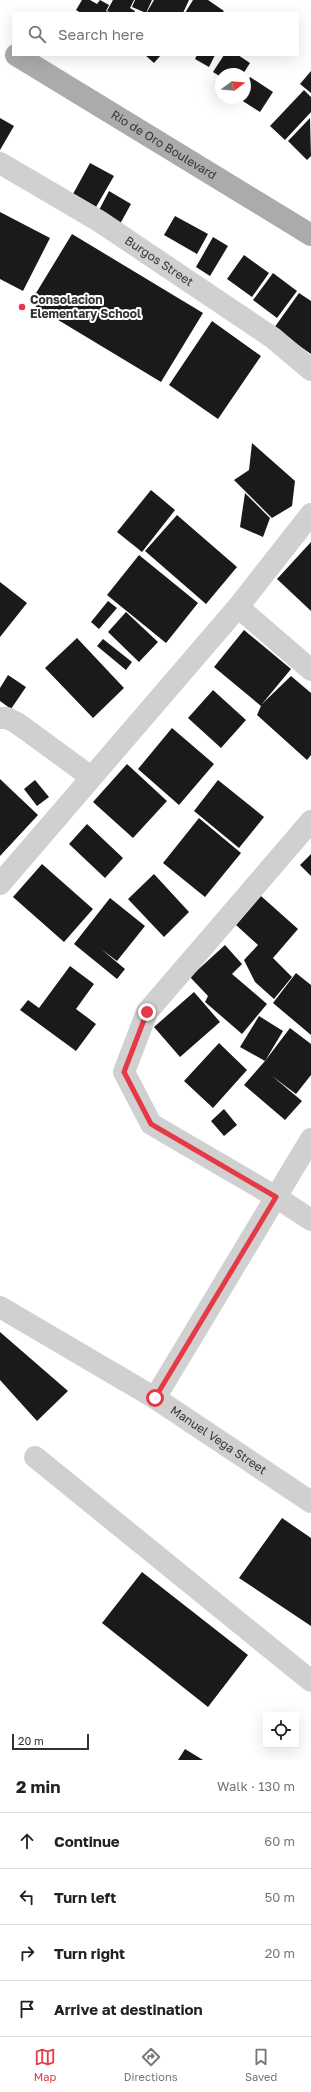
<!DOCTYPE html>
<html lang="en">
<head>
<meta charset="utf-8">
<style>
	body { margin:0; font-family:"Golos Text",sans-serif; background:#f2f2f2; color:#222 }
	.controls { position:absolute; right:12px; bottom:12px; display:grid; overflow:hidden; border-radius:0px; box-shadow:0 4px 16px #0002 }
	.controls button { width:36px; height:36px; display:grid; place-items:center; padding:0; border:0; border-bottom:1px solid #e0e0e0; background:#fff; color:#222; font:20px sans-serif }
	.compass { position:absolute; left:215px; top:68px; width:36px; height:36px; border-radius:50%; background:#fff; box-shadow:0 4px 16px #0002; rotate:74deg }
	.scale { position:absolute; left:12px; bottom:10px; width:77px; box-sizing:border-box; padding-left:4px; border:2px solid #333; border-top:0; font-size:11px; line-height:14px; white-space:nowrap; color:#333; -webkit-text-stroke:3px #fff; paint-order:stroke }
	.stop { position:absolute; width:12px; height:12px; margin:-9px; border:3px solid #e63946; border-radius:50%; background:#fff }
	.stop.end { background:#e63946; border-color:#fff; box-shadow:0 1px 4px #0008 }
	.list { margin:0; padding:0; list-style:none }
	h2 { display:flex; justify-content:space-between; align-items:center; height:52px; margin:0; padding:0 16px; font-size:17px }
	h2 small { font-size:13px; font-weight:400; color:#767676 }
	.list li { display:grid; grid-template-columns:26px 1fr auto; gap:12px; align-items:center; box-sizing:border-box; height:56px; padding:0 16px; border-top:1px solid #e0e0e0 }
	.list b { display:block; font-size:15px; white-space:nowrap }
	.list em { font-size:13px; font-style:normal; color:#767676 }
	.icon { flex:none; width:22px; height:22px; fill:none; stroke:currentColor; stroke-width:2; stroke-linecap:round; stroke-linejoin:round }
	.map { position:relative; flex:none; width:311px; height:1760px; overflow:hidden }
	.search { position:absolute; background:#fff; box-shadow:0 4px 16px #0002; left:12px; right:12px; top:12px; height:44px; display:flex; align-items:center; gap:10px; box-sizing:border-box; padding:0 14px; border-radius:0px; color:#767676; font-size:15px }
	.sheet { height:276px; background:#fff }
	nav { display:flex; justify-content:space-around; align-items:center; box-sizing:border-box; height:56px; border-top:1px solid #e0e0e0; background:#fff; font-size:11px; color:#767676 }
	nav a { display:grid; justify-items:center; gap:2px }
	nav .on { color:#e63946 }
	.map>svg:first-child { display:block }
</style>
</head>
<body>
<div class="map">
<svg width="311" height="1760" viewBox="0 0 311 1760">
	<rect width="100%" height="100%" fill="#fff"/>
	<path fill="#1a1a1a" d="M82,0H90L97,4L100,0L109,5L106,11L110,13H81L76,10Z
		M113,0H134L130,8L135,11L134,13H112L107,11Z
		M135,0H152L146,13L132,7Z
		M154,0H189L183,13H149L147,12Z
		M193,0H208L224,11L222,13H185Z
		M145,55H161L154,63Z
		M197,55H215L209,67L195,59Z
		M224,55H238L250,63L243,74H221V77L213,72Z
		M311,71V93L300,84Z
		M250,77L273,92L260,112L238,98H245V85Z
		M304,90L311,97V112L285,140L270,126Z
		M0,118L14,126L0,150Z
		M310,118L311,156L307,160L288,141Z
		M90,163L114,176L96,207L73,194Z
		M109,191L131,204L120,224L98,212Z
		M0,212L50,238L23,291L0,279Z
		M175,216L208,234L197,254L164,235Z
		M72,234L203,313L161,382L30,303Z
		M213,237L228,246L210,276L196,267Z
		M244,255L269,273L252,297L227,279Z
		M273,273L297,291L277,318L253,300Z
		M299,293L311,301V354L274,328Z
		M212,321L261,356L218,419L169,385Z
		M252,443L295,481L292,506L272,518L234,480L249,470Z
		M151,490L175,510L142,552L117,532Z
		M245,493L270,518L263,537L240,527Z
		M177,515L237,567L206,604L145,551Z
		M311,542V611L277,579Z
		M139,555L198,603L166,643L107,595Z
		M0,582L27,603L0,637Z
		M108,601L117,608L99,629L91,622Z
		M126,612L158,642L139,662L108,632Z
		M244,630L291,669L262,704L291,676L311,693V755L307,760L257,715L261,706L214,667Z
		M77,638L124,688L93,718L45,668Z
		M103,639L132,662L126,670L97,646Z
		M8,675L26,687L11,709L0,701V688Z
		M213,690L246,720L221,748L188,718Z
		M172,728L214,764L179,805L138,769Z
		M127,764L167,801L133,838L93,802Z
		M0,779L38,815L0,856Z
		M35,780L49,797L37,806L24,789Z
		M218,780L264,817L239,848L194,811Z
		M199,818L241,853L205,897L163,863Z
		M87,824L123,858L105,878L69,844Z
		M311,854V876L300,865Z
		M42,864L93,909L64,942L13,897Z
		M154,874L189,912L164,937L128,899Z
		M261,896L298,929L273,958L292,977L274,999L255,982L244,960L258,945L236,925Z
		M110,898L145,926L117,961L101,949L125,969L117,979L74,944Z
		M225,945L242,964L232,974L267,1004L242,1034L205,1002L208,996L190,977Z
		M70,966L94,984L76,1009L96,1024L76,1051L20,1010L28,1000L39,1008Z
		M296,973L311,985V1035L273,1003Z
		M194,992L220,1022L180,1057L154,1027Z
		M259,1016L283,1031L265,1061L290,1028L311,1044V1075L296,1094L272,1076L302,1101L285,1120L244,1085L265,1061L240,1047Z
		M219,1043L247,1070L213,1108L184,1081Z
		M224,1109L237,1125L224,1136L211,1121Z
		M0,1332L68,1391L37,1421L0,1380Z
		M282,1518L311,1538V1626L239,1578Z
		M142,1572L248,1655L208,1707L102,1623Z
		M185,1749L203,1760H178Z"/>
	<g fill="none" stroke-linecap="round" stroke-linejoin="round">
		<g stroke="#d0d0d0" stroke-width="22">
			<path id="s1" d="M0,163L99,221L273,338L311,370"/>
			<path d="M238,607L311,670"/>
			<path d="M0,718H7L17,723L91,777"/>
			<path d="M311,821L147,1012L124,1072L151,1124L276,1197L311,1220"/>
			<path d="M0,884L238,607L311,514"/>
			<path id="s2" d="M0,1307L155,1398L311,1502"/>
			<path d="M155,1398L311,1139"/>
			<path d="M35,1457L311,1681"/>
		</g>
		<path stroke="#ababab" stroke-width="22" id="s3" d="M16,55L311,235"/>
	</g>
	<g fill="none" stroke-linecap="round" stroke-linejoin="round">
		<path stroke="#e63946" stroke-width="5" d="M147,1012L124,1072L151,1124L276,1197L155,1398"/>
	</g>
	<circle fill="#e63946" stroke="#fff" stroke-width="1.5" cx="22" cy="307" r="4"/>
	<g text-anchor="middle" stroke-width="4" stroke-linejoin="round" paint-order="stroke">
		<g font-size="12" fill="#333" stroke="#fff">
			<text dy="4" stroke="none"><textPath href="#s3" startOffset="173">Rio de Oro Boulevard</textPath></text>
			<text dy="4" stroke="none"><textPath href="#s1" startOffset="187">Burgos Street</textPath></text>
			<text dy="4" stroke="none"><textPath href="#s2" startOffset="256">Manuel Vega Street</textPath></text>
		</g>
		<g font-size="12" font-weight="bold" fill="#333" stroke="#fff" text-anchor="start">
			<text x="30" y="304">Consolacion<tspan x="30" dy="14">Elementary School</tspan></text>
		</g>
	</g>
</svg>
<div class="controls">
<button><svg class="icon" aria-label="locate" viewBox="0 0 24 24"><circle cx="12" cy="12" r="6"/><path d="M12 2v4M12 18v4M2 12h4M18 12h4"/></svg></button>
</div>
<svg class="compass" viewBox="-18 -18 36 36"><path d="M0-13l5 13h-10z" fill="#e53935"/><path d="M0 13l5-13h-10z" fill="#767676"/></svg>
<div class="scale">20 m</div>
<div class="stop" style="left:155px;top:1398px"></div>
<div class="stop end" style="left:147px;top:1012px"></div>
<div class="search"><svg class="icon" aria-label="search" viewBox="0 0 24 24"><circle cx="10" cy="10" r="6"/><path d="M15 15l6 6"/></svg>Search here</div>
</div>
<section class="sheet">
<h2>2 min<small>Walk · 130 m</small></h2>
<ul class="list">
<li><svg class="icon" aria-label="ahead" viewBox="0 0 24 24"><path d="M12 20V5M6 11l6-6 6 6"/></svg><div><b>Continue</b></div><em>60 m</em></li>
<li><svg class="icon" aria-label="left" viewBox="0 0 24 24"><path d="M17 20v-9H6M10 6l-5 5 5 5"/></svg><div><b>Turn left</b></div><em>50 m</em></li>
<li><svg class="icon" aria-label="right" viewBox="0 0 24 24"><path d="M7 20v-9h11M14 6l5 5-5 5"/></svg><div><b>Turn right</b></div><em>20 m</em></li>
<li><svg class="icon" aria-label="arrive" viewBox="0 0 24 24"><path d="M6 21V4h12l-3 4 3 4H6"/></svg><div><b>Arrive at destination</b></div></li>
</ul>
</section>
<nav>
<a class="on"><svg class="icon" aria-label="map" viewBox="0 0 24 24"><path d="M3 6l6-2 6 2 6-2v14l-6 2-6-2-6 2zM9 4v14M15 6v14"/></svg>Map</a>
<a><svg class="icon" aria-label="directions" viewBox="0 0 24 24"><path d="M12 3l9 9-9 9-9-9zM9 14v-3h6M13 9l2 2-2 2"/></svg>Directions</a>
<a><svg class="icon" aria-label="saved" viewBox="0 0 24 24"><path d="M7 4h10v16l-5-4-5 4z"/></svg>Saved</a>
</nav>
</body>
</html>
